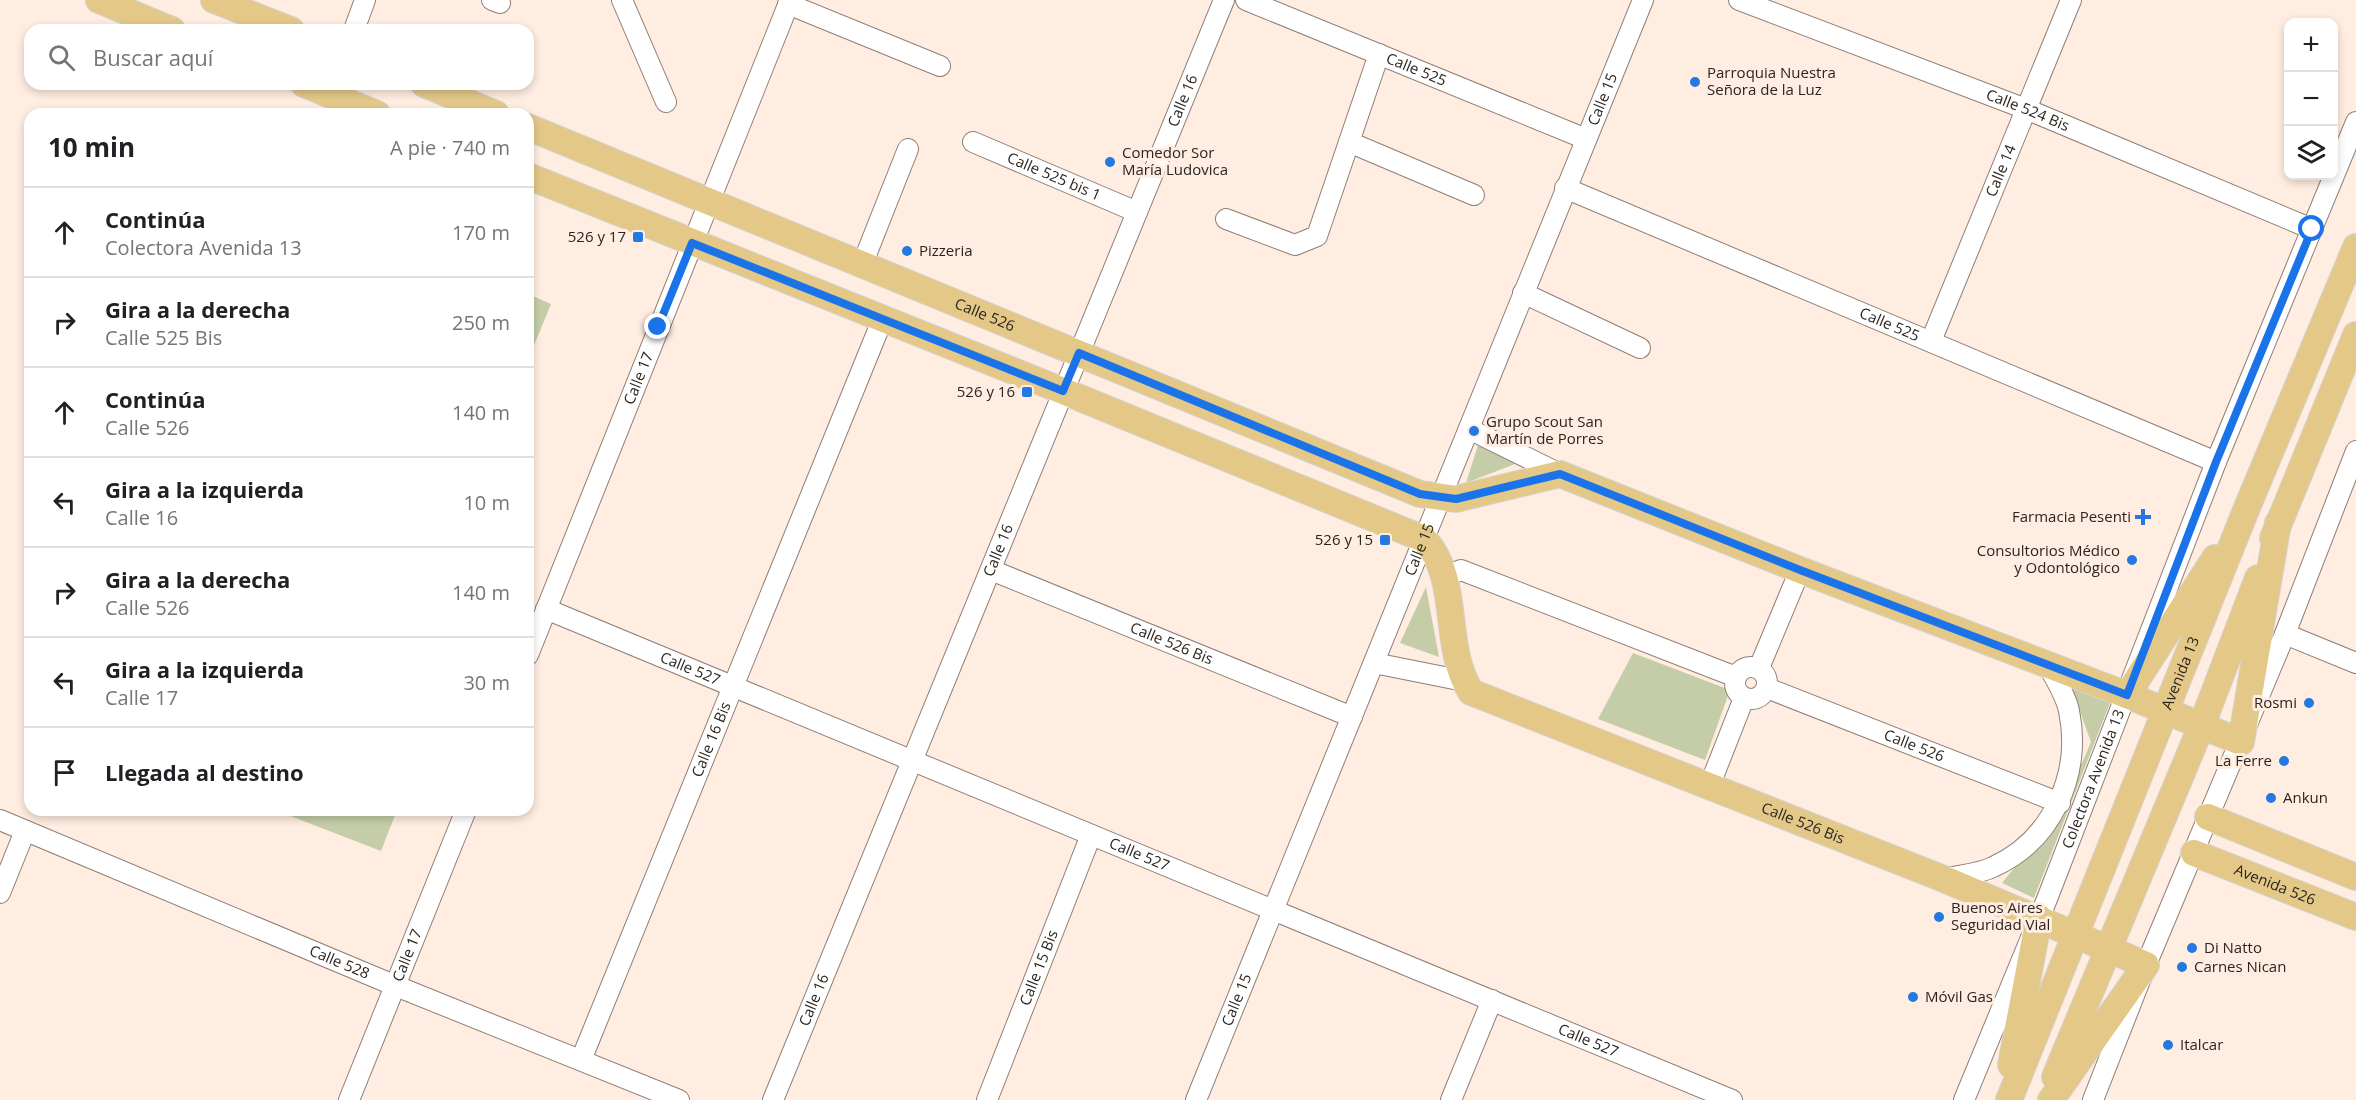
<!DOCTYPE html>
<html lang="es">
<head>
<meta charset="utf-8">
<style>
	body { margin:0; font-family:"Open Sans",sans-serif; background:#f6f6f6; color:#202124 }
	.controls { position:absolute; right:18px; top:18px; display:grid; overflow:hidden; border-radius:12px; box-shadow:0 3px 9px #0003 }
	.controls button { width:54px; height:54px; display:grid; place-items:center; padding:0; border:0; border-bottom:2px solid #e0e0e0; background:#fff; color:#202124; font:30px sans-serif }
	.stop { position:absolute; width:18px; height:18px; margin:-14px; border:4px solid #1a73e8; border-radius:50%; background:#fff }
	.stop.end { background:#1a73e8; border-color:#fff; box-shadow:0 2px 6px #0008 }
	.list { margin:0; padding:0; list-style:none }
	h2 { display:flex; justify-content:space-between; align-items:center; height:78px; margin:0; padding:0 24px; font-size:26px }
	h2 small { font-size:20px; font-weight:400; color:#757577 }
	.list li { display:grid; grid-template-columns:39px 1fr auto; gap:18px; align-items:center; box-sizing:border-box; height:90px; padding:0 24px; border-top:2px solid #e0e0e0 }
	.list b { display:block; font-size:22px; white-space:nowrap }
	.list p { margin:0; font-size:20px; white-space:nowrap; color:#757577 }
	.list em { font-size:20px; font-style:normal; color:#757577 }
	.icon { flex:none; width:33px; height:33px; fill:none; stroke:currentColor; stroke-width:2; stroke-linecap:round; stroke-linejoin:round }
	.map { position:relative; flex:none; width:2356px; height:1100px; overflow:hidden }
	.search { position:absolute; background:#fff; box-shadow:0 3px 9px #0003; left:24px; top:24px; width:510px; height:66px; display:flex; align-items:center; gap:15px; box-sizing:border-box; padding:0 21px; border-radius:18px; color:#757577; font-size:22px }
	.panel { position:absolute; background:#fff; box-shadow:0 3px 9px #0003; left:24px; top:108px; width:510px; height:708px; border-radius:18px }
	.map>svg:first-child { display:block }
</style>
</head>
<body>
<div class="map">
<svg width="2356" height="1100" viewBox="0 0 2356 1100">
	<rect width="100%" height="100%" fill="#ffede1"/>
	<path fill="#c5cda8" d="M528,294L551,304L528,360Z
		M1478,445L1515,464L1466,483Z
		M1426,587L1439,657L1400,643Z
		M1633,653L1730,690L1705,760L1598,719Z
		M2071,687L2110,703L2034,898L2002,883L2062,809L2091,742Z
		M275,810H397L381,851Z"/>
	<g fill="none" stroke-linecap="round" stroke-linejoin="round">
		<g stroke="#8f7f75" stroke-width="22">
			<g id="minor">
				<path d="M492,0L500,3"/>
				<path d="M622,0L666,102"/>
				<path id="s1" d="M1246,0L1586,139"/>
				<path id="s2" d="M1739,0L2026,109L2312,229"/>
				<path d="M788,4L940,66"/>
				<path d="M354,30L365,0"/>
				<path id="s3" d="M973,142L1137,212"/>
				<path d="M1349,142L1474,195"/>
				<path id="s4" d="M1565,188L2216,462"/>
				<path d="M1226,219L1295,245L1317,236L1379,54"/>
				<path d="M862,265L908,149"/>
				<path d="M1523,293L1640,348"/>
				<path id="s5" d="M1931,341L2071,0"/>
				<path d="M1469,429L1560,474"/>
				<path id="s6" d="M991,570L1352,717"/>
				<path d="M1444,577L1461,570L1736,677"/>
				<path id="s7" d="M546,609L1732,1100"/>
				<path d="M2285,634L2356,663"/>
				<path id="s8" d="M528,655L790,0"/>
				<path d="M1374,663L1464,681"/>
				<circle cx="1751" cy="683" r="16"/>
				<path d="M1759,668L1800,570"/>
				<path id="s9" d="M1767,688L2060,803"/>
				<path d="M1709,787L1744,698"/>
				<path id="s10" d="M0,820L396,986L679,1100"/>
				<path d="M1944,879C1960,875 1979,874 1993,867C2053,840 2082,773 2069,711C2066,695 2055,679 2048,665"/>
				<path d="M0,893L25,831"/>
				<path id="s11" d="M581,1060L883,318"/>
				<path id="s12" d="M349,1100L466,810"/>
				<path id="s13" d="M773,1100L1224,0"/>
				<path id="s14" d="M987,1100L1091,835"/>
				<path id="s15" d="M1196,1100L1643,0"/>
				<path d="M1451,1100L1492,1000"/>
				<path id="s16" d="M1964,1100L2047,899L2216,462L2356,122"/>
				<path d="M2093,1100L2146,965L2285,634L2356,451"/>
			</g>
		</g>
		<g stroke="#d5d3d2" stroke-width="28">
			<g id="major">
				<path d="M99,0L172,30"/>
				<path d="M214,0L291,30"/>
				<path d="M304,84L377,114"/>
				<path d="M424,84L496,114"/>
				<path id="s17" d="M528,127L1420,494L1456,499L1560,474L1800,570L2127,695L2241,742L2278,523"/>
				<path id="s18" d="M528,176L1063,391L1424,539C1462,580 1441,645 1471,692L1944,879L2146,965L2051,1100"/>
				<path d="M2273,538L2356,335"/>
				<path d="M2127,695L2215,558"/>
				<path d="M2208,817L2356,877"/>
				<path id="s19" d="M2194,853L2356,917"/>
				<path d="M2011,1065L2039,918"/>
				<path d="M2055,1077L2201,727L2258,578"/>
				<path id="s20" d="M2009,1100L2246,510L2356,247"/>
			</g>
		</g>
		<use href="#minor" stroke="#fff" stroke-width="20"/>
		<use href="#major" stroke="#e3c888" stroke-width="26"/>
	</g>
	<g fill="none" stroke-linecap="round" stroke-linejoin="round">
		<path stroke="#1a73e8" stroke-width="8" d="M658,327L692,243L1063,391L1079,353L1420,494L1456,499L1560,474L1800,570L2127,695L2216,462L2312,229"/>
	</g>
	<g fill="#2378e2" stroke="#ffede1" stroke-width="2">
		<circle cx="1695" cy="82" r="6"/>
		<circle cx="1110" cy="162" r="6"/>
		<rect x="632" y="231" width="12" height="12" rx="3"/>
		<circle cx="907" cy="251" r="6"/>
		<rect x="1021" y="386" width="12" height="12" rx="3"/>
		<circle cx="1474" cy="431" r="6"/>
		<path d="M2140 508h6v6h6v6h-6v6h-6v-6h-6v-6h6z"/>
		<rect x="1379" y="534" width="12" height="12" rx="3"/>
		<circle cx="2132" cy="560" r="6"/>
		<circle cx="2309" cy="703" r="6"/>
		<circle cx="2284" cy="761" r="6"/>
		<circle cx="2271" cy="798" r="6"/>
		<circle cx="1939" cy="917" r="6"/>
		<circle cx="2192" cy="948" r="6"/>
		<circle cx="2182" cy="967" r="6"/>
		<circle cx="1913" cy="997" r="6"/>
		<circle cx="2168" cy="1045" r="6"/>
	</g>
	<g text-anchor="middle" stroke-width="6" stroke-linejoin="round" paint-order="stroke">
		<g font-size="15" fill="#2b2520" stroke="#ffede1">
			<text dy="5" stroke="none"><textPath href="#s1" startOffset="184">Calle 525</textPath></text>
			<text dy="5" stroke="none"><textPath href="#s13" startOffset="1080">Calle 16</textPath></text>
			<text dy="5" stroke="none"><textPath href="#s15" startOffset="1080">Calle 15</textPath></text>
			<text dy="5" stroke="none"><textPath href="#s2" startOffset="309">Calle 524 Bis</textPath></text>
			<text dy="5" stroke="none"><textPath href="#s5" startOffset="184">Calle 14</textPath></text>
			<text dy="5" stroke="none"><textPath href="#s3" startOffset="88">Calle 525 bis 1</textPath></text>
			<text dy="5" stroke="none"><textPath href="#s17" startOffset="494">Calle 526</textPath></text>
			<text dy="5" stroke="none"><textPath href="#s4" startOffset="352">Calle 525</textPath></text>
			<text dy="5" stroke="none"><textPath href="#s8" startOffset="298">Calle 17</textPath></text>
			<text dy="5" stroke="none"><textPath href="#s13" startOffset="594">Calle 16</textPath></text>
			<text dy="5" stroke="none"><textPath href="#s15" startOffset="594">Calle 15</textPath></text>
			<text dy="5" stroke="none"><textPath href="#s6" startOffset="195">Calle 526 Bis</textPath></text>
			<text dy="5" stroke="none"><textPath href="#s7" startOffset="156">Calle 527</textPath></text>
			<text dy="5" stroke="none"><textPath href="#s20" startOffset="460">Avenida 13</textPath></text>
			<text dy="5" stroke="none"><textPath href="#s11" startOffset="346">Calle 16 Bis</textPath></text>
			<text dy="5" stroke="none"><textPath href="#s9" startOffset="158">Calle 526</textPath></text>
			<text dy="5" stroke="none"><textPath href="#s16" startOffset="346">Colectora Avenida 13</textPath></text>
			<text dy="5" stroke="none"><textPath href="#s18" startOffset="1486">Calle 526 Bis</textPath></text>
			<text dy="5" stroke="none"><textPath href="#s7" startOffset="642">Calle 527</textPath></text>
			<text dy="5" stroke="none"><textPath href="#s19" startOffset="87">Avenida 526</textPath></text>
			<text dy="5" stroke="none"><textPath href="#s12" startOffset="156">Calle 17</textPath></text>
			<text dy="5" stroke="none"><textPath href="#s10" startOffset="368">Calle 528</textPath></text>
			<text dy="5" stroke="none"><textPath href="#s14" startOffset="142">Calle 15 Bis</textPath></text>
			<text dy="5" stroke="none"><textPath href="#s13" startOffset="108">Calle 16</textPath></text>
			<text dy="5" stroke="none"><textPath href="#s15" startOffset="108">Calle 15</textPath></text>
			<text dy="5" stroke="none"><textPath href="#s7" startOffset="1128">Calle 527</textPath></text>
		</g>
		<g font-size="15" fill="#2b2520" stroke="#ffede1" text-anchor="start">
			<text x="1707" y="78">Parroquia Nuestra<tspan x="1707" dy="17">Señora de la Luz</tspan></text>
			<text x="1122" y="158">Comedor Sor<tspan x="1122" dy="17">María Ludovica</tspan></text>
			<text x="626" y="242" text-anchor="end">526 y 17</text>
			<text x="919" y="256">Pizzeria</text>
			<text x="1015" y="397" text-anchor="end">526 y 16</text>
			<text x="1486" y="427">Grupo Scout San<tspan x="1486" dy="17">Martín de Porres</tspan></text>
			<text x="2131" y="522" text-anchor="end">Farmacia Pesenti</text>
			<text x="1373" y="545" text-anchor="end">526 y 15</text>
			<text x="2120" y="556" text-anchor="end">Consultorios Médico<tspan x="2120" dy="17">y Odontológico</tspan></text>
			<text x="2297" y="708" text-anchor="end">Rosmi</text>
			<text x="2272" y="766" text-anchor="end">La Ferre</text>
			<text x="2283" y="803">Ankun</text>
			<text x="1951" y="913">Buenos Aires<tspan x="1951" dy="17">Seguridad Vial</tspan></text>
			<text x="2204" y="953">Di Natto</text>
			<text x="2194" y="972">Carnes Nican</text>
			<text x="1925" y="1002">Móvil Gas</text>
			<text x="2180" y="1050">Italcar</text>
		</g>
	</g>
</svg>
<div class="controls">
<button>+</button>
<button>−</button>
<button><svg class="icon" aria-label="layers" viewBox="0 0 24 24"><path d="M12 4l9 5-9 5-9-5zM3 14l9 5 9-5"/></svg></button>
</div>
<div class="stop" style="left:2312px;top:229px"></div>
<div class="stop end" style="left:658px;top:327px"></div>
<div class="search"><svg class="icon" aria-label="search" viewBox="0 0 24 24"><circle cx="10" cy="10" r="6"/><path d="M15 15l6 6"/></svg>Buscar aquí</div>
<section class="panel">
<h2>10 min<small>A pie · 740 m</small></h2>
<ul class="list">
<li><svg class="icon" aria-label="ahead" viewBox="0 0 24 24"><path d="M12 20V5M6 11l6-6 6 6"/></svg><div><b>Continúa</b><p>Colectora Avenida 13</p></div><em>170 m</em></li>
<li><svg class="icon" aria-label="right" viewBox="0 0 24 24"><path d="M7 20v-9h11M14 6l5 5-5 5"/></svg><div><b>Gira a la derecha</b><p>Calle 525 Bis</p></div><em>250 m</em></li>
<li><svg class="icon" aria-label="ahead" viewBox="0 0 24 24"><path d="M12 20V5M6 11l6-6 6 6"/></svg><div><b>Continúa</b><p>Calle 526</p></div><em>140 m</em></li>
<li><svg class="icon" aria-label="left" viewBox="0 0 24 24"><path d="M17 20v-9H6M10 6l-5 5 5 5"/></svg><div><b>Gira a la izquierda</b><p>Calle 16</p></div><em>10 m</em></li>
<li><svg class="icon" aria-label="right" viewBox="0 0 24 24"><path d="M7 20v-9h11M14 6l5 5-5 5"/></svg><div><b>Gira a la derecha</b><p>Calle 526</p></div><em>140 m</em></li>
<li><svg class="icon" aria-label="left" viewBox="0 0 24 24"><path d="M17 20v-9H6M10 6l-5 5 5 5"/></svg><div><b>Gira a la izquierda</b><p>Calle 17</p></div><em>30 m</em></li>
<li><svg class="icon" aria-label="arrive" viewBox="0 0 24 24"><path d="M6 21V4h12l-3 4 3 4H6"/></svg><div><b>Llegada al destino</b></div></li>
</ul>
</section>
</div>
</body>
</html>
